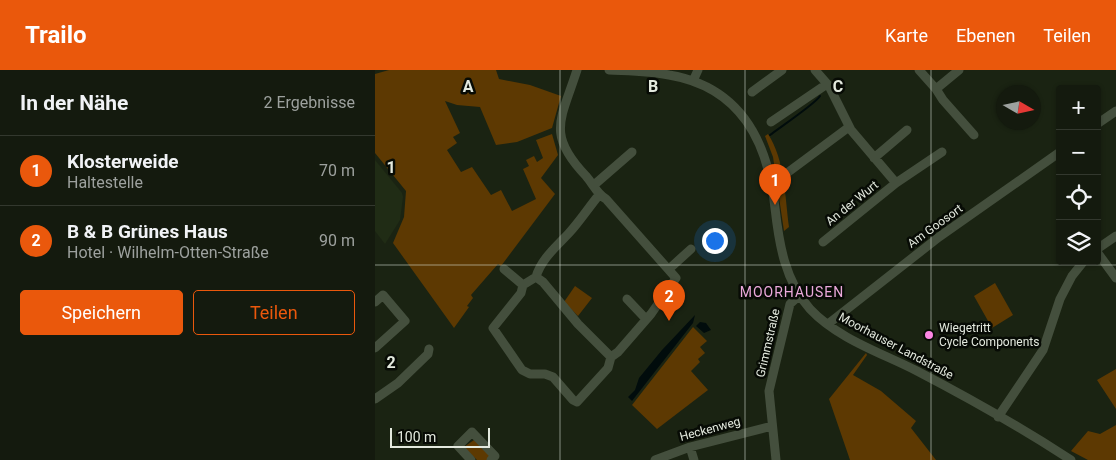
<!DOCTYPE html>
<html lang="de">
<head>
<meta charset="utf-8">
<style>
	body { margin:0; font-family:Roboto,sans-serif; background:#1d2317; color:#f1f3f6 }
	.controls { position:absolute; right:15px; top:15px; display:grid; overflow:hidden; border-radius:5px; box-shadow:0 1px 4px #0004 }
	.controls button { width:45px; height:45px; display:grid; place-items:center; padding:0; border:0; border-bottom:1px solid #33382e; background:#141a0e; color:#f1f3f6; font:25px sans-serif }
	.compass { position:absolute; left:621px; top:15px; width:45px; height:45px; border-radius:50%; background:#141a0e; box-shadow:0 1px 4px #0004; rotate:99deg }
	.scale { position:absolute; left:15px; bottom:12px; width:100px; box-sizing:border-box; padding-left:5px; border:2px solid #e3e9de; border-top:0; font-size:14px; line-height:18px; white-space:nowrap; color:#e3e9de; -webkit-text-stroke:4px #070b05; paint-order:stroke }
	.you { position:absolute; left:339px; top:170px; width:18px; height:18px; margin:-12px; border:4px solid #fff; border-radius:50%; background:#1a73e8; box-shadow:0 0 0 8px #1a73e833 }
	.badge { display:grid; place-items:center; width:32px; height:32px; border-radius:50%; background:#ea580c; color:#fff; font-size:16px; font-weight:700 }
	.pin { position:absolute; translate:-50% -41px; filter:drop-shadow(0 1px 2px #0008) }
	.pin::after { content:''; position:absolute; top:26px; width:18px; height:15px; background:inherit; clip-path:polygon(0 0,100% 0,50% 100%) }
	.list { margin:0; padding:0; list-style:none }
	h2 { display:flex; justify-content:space-between; align-items:center; height:65px; margin:0; padding:0 20px; font-size:21px }
	h2 small { font-size:16px; font-weight:400; color:#9da19e }
	.list li { display:grid; grid-template-columns:32px 1fr auto; gap:15px; align-items:center; box-sizing:border-box; height:70px; padding:0 20px; border-top:1px solid #33382e }
	.list b { display:block; font-size:19px; white-space:nowrap }
	.list p { margin:0; font-size:16px; white-space:nowrap; color:#9da19e }
	.list em { font-size:16px; font-style:normal; color:#9da19e }
	.actions { display:flex; gap:10px; padding:15px 20px }
	.actions a { flex:1; padding:11px 0; border:1px solid #ea580c; border-radius:5px; text-align:center; font-size:18px; color:#ea580c }
	.actions .main { background:#ea580c; color:#fff }
	.icon { flex:none; width:28px; height:28px; fill:none; stroke:currentColor; stroke-width:2; stroke-linecap:round; stroke-linejoin:round }
	.map { position:relative; flex:none; width:741px; height:390px; overflow:hidden }
	header { display:flex; align-items:center; gap:30px; box-sizing:border-box; height:70px; padding:0 25px; background:#ea580c; color:#fff }
	header strong { font-size:24px }
	nav { display:flex; gap:28px; margin-inline-start:auto; font-size:18px }
	main { display:flex }
	aside { flex:1; background:#141a0e }
	.map>svg:first-child { display:block }
</style>
</head>
<body>
<header>
<strong>Trailo</strong>
<nav><a>Karte</a><a>Ebenen</a><a>Teilen</a></nav>
</header>
<main>
<aside>
<h2>In der Nähe<small>2 Ergebnisse</small></h2>
<ul class="list">
<li><span class="badge">1</span><div><b>Klosterweide</b><p>Haltestelle</p></div><em>70 m</em></li>
<li><span class="badge">2</span><div><b>B &amp; B Grünes Haus</b><p>Hotel · Wilhelm-Otten-Straße</p></div><em>90 m</em></li>
</ul>
<div class="actions"><a class="main">Speichern</a><a>Teilen</a></div>
</aside>
<div class="map">
<svg width="741" height="390" viewBox="0 0 741 390">
	<rect width="100%" height="100%" fill="#1a2312"/>
	<path fill="#202c15" d="M0,90L27,123L28,127L25,150L10,174L0,161Z"/>
	<path fill="#5d3902" d="M14,0H121L124,9L155,15L186,26L177,58L142,72L121,75L105,37L82,35L70,31L85,63L78,67L82,73L72,80L86,102L97,97L116,125L126,120L137,141L161,129L148,99L154,96L151,90L159,86L162,92L168,88L161,70L177,64L183,85L166,108L180,124L126,196L123,194L96,225L98,228L92,236L94,237L79,258L18,173L29,147L31,121L0,83V4Z
		M393,64C410,90 410,127 414,157L409,161L398,87L390,66Z
		M620,213L638,245L617,258L599,226Z
		M200,216L217,228L203,246L189,232Z
		M318,257L332,271L325,277L330,283L323,289L325,292L316,301L333,320L282,359L257,335Z
		M491,283L492,285L478,305L506,321L541,351L536,358L561,390H475L454,329Z
		M741,299V339L722,310Z
		M741,355V390H713L696,381L713,361L725,364Z
		M99,370L116,387L113,390H102L89,377Z"/>
	<path fill="#010c0c" d="M320,245L318,253L257,331L253,327L260,320L264,308L287,280Z
		M325,252L331,253L336,260L329,263L321,256Z"/>
	<g fill="none" stroke-linecap="round" stroke-linejoin="round">
		<path stroke="#010c0c" stroke-width="2" d="M395,65C404,58 440,34 445,26"/>
		<path stroke="#444f3d" stroke-width="9" d="M202,0C186,50 171,64 211,106C218,114 222,124 231,129L301,208L276,244L243,282L236,287L233,298L202,332L198,330L178,307L170,304H155L147,300L118,258L146,223L148,215L161,207C166,189 182,176 194,163C205,151 214,137 224,125
			M234,0C254,1 274,1 294,5C366,17 393,72 400,138C404,174 410,211 435,239C463,269 507,283 542,301C594,328 647,358 696,390
			M440,0L454,16L476,60L521,113L448,172
			M544,0L561,19L584,0
			M318,11L323,0
			M561,19L568,30L599,65
			M377,22L407,0
			M396,52L452,14
			M722,54L741,41
			M499,88L532,60
			M412,103L474,57
			M521,113L567,82
			M219,115L257,82
			M722,179L741,166
			M722,182L741,208
			M129,199L148,215
			M294,199L316,179
			M161,207L168,212L203,254L236,287
			M252,229L270,248
			M0,232L8,225L30,251L0,278
			M453,254L564,167L685,82
			M0,329L23,313L53,284L54,279
			M623,347L668,280L685,229L697,206L709,191
			M315,377L319,390
			M96,390L83,376L97,362L120,386L116,390
			M280,390L315,377L397,356
			M401,390L394,321L415,234L425,225"/>
	</g>
	<path fill="none" stroke="#e3e9de" stroke-width="1" stroke-opacity="0.55" d="M185,0V390M370,0V390M556,0V390M0,195H741"/>
	<circle fill="#fc86e3" stroke="#070b05" stroke-width="2" cx="554" cy="265" r="5"/>
	<g text-anchor="middle" stroke-width="5" stroke-linejoin="round" paint-order="stroke">
		<g font-size="12" fill="#e3e9de" stroke="#070b05">
			<text transform="translate(477 133) rotate(-39)" y="4">An der Wurt</text>
			<text transform="translate(560 156) rotate(-36)" y="4">Am Goosort</text>
			<text transform="translate(393 273) rotate(-77)" y="4">Grimmstraße</text>
			<text transform="translate(521 276) rotate(28)" y="4">Moorhauser Landstraße</text>
			<text transform="translate(335 359) rotate(-15)" y="4">Heckenweg</text>
		</g>
		<g font-size="12" fill="#e3e9de" stroke="#070b05" text-anchor="start">
			<text x="564" y="262">Wiegetritt<tspan x="564" dy="14">Cycle Components</tspan></text>
		</g>
		<g font-size="14" letter-spacing="1" fill="#eba9db" stroke="#070b05">
			<text x="417" y="227">MOORHAUSEN</text>
		</g>
	</g>
	<g font-size="16" text-anchor="middle" font-weight="bold" fill="#e3e9de" stroke="#070b05" stroke-width="5" stroke-linejoin="round" paint-order="stroke">
		<text x="93" y="22">A</text>
		<text x="278" y="22">B</text>
		<text x="463" y="22">C</text>
		<text x="16" y="103">1</text>
		<text x="16" y="298">2</text>
	</g>
</svg>
<div class="controls">
<button>+</button>
<button>−</button>
<button><svg class="icon" aria-label="locate" viewBox="0 0 24 24"><circle cx="12" cy="12" r="6"/><path d="M12 2v4M12 18v4M2 12h4M18 12h4"/></svg></button>
<button><svg class="icon" aria-label="layers" viewBox="0 0 24 24"><path d="M12 4l9 5-9 5-9-5zM3 14l9 5 9-5"/></svg></button>
</div>
<svg class="compass" viewBox="-18 -18 36 36"><path d="M0-13l5 13h-10z" fill="#e53935"/><path d="M0 13l5-13h-10z" fill="#9da19e"/></svg>
<div class="scale">100 m</div>
<div class="you"></div>
<div class="pin badge" style="left:400px;top:135px">1</div>
<div class="pin badge" style="left:294px;top:251px">2</div>
</div>
</main>
</body>
</html>
